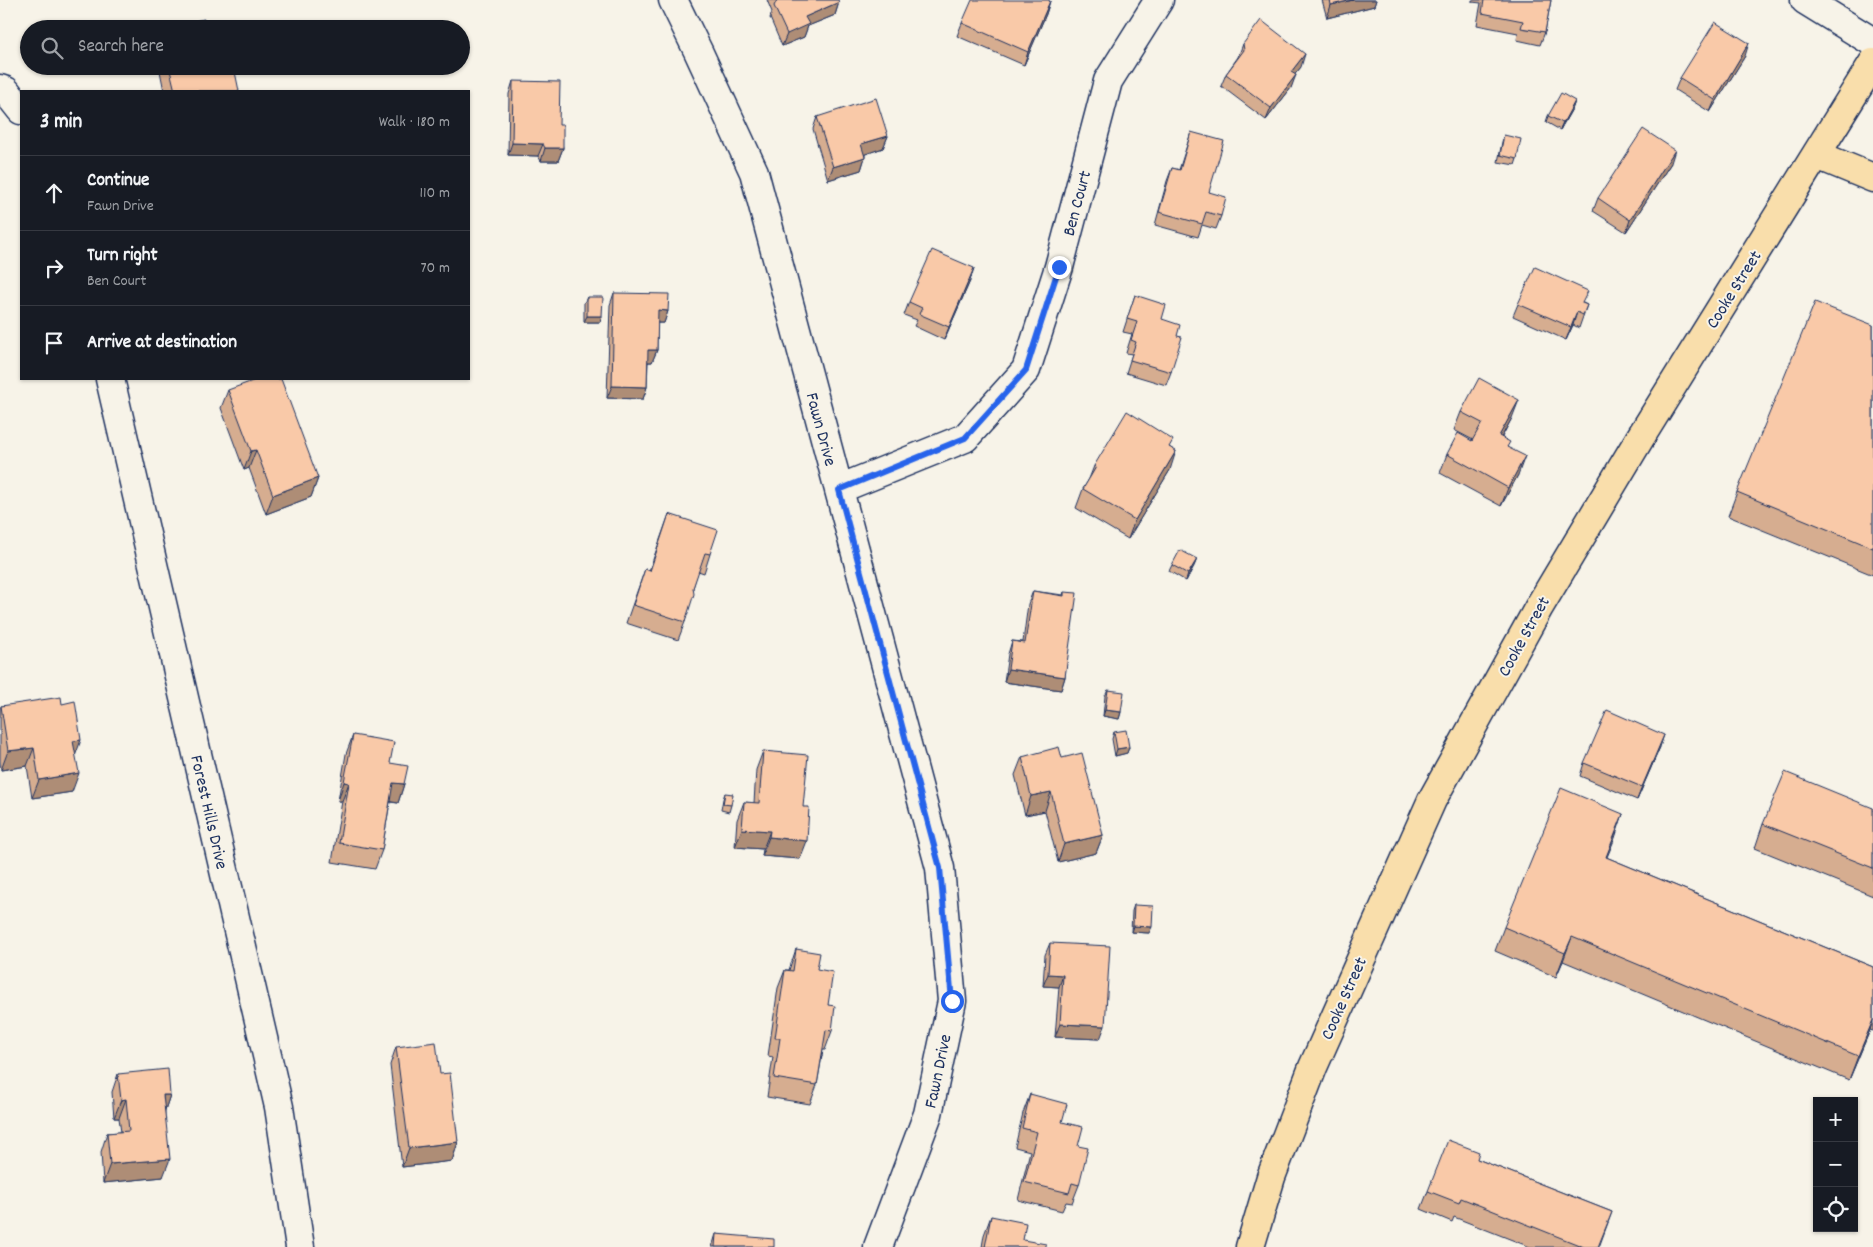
<!DOCTYPE html>
<html lang="en">
<head>
<meta charset="utf-8">
<style>
	body { margin:0; font-family:Dekko,sans-serif; background:#242831; color:#f1f3f6 }
	.controls { position:absolute; right:15px; bottom:15px; display:grid; overflow:hidden; border-radius:0px; box-shadow:0 1px 4px #0004 }
	.controls button { width:45px; height:45px; display:grid; place-items:center; padding:0; border:0; border-bottom:1px solid #363941; background:#171b24; color:#f1f3f6; font:25px sans-serif }
	.stop { position:absolute; width:15px; height:15px; margin:-11px; border:4px solid #2563eb; border-radius:50%; background:#fff }
	.stop.end { background:#2563eb; border-color:#fff; box-shadow:0 1px 5px #0008 }
	.list { margin:0; padding:0; list-style:none }
	h2 { display:flex; justify-content:space-between; align-items:center; height:65px; margin:0; padding:0 20px; font-size:21px }
	h2 small { font-size:16px; font-weight:400; color:#9ea1a6 }
	.list li { display:grid; grid-template-columns:32px 1fr auto; gap:15px; align-items:center; box-sizing:border-box; height:75px; padding:0 20px; border-top:1px solid #363941 }
	.list b { display:block; font-size:19px; white-space:nowrap }
	.list p { margin:0; font-size:16px; white-space:nowrap; color:#9ea1a6 }
	.list em { font-size:16px; font-style:normal; color:#9ea1a6 }
	.icon { flex:none; width:28px; height:28px; fill:none; stroke:currentColor; stroke-width:2; stroke-linecap:round; stroke-linejoin:round }
	.map { position:relative; flex:none; width:1873px; height:1247px; overflow:hidden }
	.search { position:absolute; background:#171b24; box-shadow:0 1px 4px #0004; left:20px; top:20px; width:450px; height:55px; display:flex; align-items:center; gap:12px; box-sizing:border-box; padding:0 18px; border-radius:28px; color:#9ea1a6; font-size:19px }
	.panel { position:absolute; background:#171b24; box-shadow:0 1px 4px #0004; left:20px; top:90px; width:450px; height:290px; border-radius:0px }
	.map>svg:first-child { display:block }
</style>
</head>
<body>
<div class="map">
<svg width="1873" height="1247" viewBox="0 0 1873 1247">
	<rect width="100%" height="100%" fill="#f7f3e8"/>
	<filter id="ink" filterUnits="userSpaceOnUse"><feTurbulence type="fractalNoise" baseFrequency=".02" numOctaves="2"/><feDisplacementMap in="SourceGraphic" scale="10" xChannelSelector="R" yChannelSelector="G"/><feConvolveMatrix kernelMatrix="1 2 1 2 8 2 1 2 1" color-interpolation-filters="sRGB"/></filter>
	<g filter="url(#ink)">
		<g fill="none" stroke-linecap="round" stroke-linejoin="round">
			<g stroke="#1b2f5e" stroke-width="31">
				<path id="minor" d="M673,0L698,51L754,172L940,868L952,1001L928,1114L878,1247
					M1805,0L1873,42
					M0,89L6,91L21,110
					M110,379L279,1107L300,1247
					M839,489L965,438L1026,370L1059,267L1108,81L1159,0"/>
			</g>
			<g stroke="#1b2f5e" stroke-width="31">
				<path id="major" d="M1817,155L1873,178
					M1250,1247L1271,1177L1313,1067L1432,800L1539,607L1640,438L1873,63"/>
			</g>
			<use href="#minor" stroke="#f7f3e8" stroke-width="28"/>
			<use href="#major" stroke="#f9deab" stroke-width="28"/>
		</g>
		<path fill="#d6ad90" stroke="#1b2f5e" d="M767,0H838L839,2L835,15L808,26L804,37L782,46L770,18L772,12Z
			M1322,0H1376L1374,6L1327,18Z
			M1472,0H1551L1545,32L1540,45L1517,40L1518,33L1477,25L1481,3L1472,2Z
			M1050,1L1046,14L1024,65L957,36L962,23Z
			M1243,44L1301,67L1295,74L1291,88L1266,120L1221,86L1226,74L1238,57Z
			M1745,56L1710,112L1675,90L1680,78Z
			M159,66H214L215,71L239,91H164Z
			M513,81L559,125L563,148L558,161H541L538,156L508,155L509,94Z
			M1575,101L1573,107L1560,130L1546,122L1548,116Z
			M817,117L888,136L883,148L865,154V157L861,170L828,180L813,129Z
			M1191,132L1209,192L1221,216L1216,229L1202,225L1198,237L1155,225L1167,181L1172,168L1179,170L1187,145Z
			M1504,135L1517,159L1515,165L1498,162L1502,142Z
			M1671,163L1626,232L1593,211L1598,198Z
			M970,281L944,340L914,326L917,320L904,315L909,302Z
			M614,293L668,311L664,323H657V350L652,362H648L647,387L643,399L607,398L610,305Z
			M1135,295L1162,319L1177,336L1171,372L1166,385L1126,373L1132,354L1126,353L1132,334L1123,332Z
			M587,297L602,316L600,322H584V303Z
			M1583,303L1587,305L1579,328L1573,325L1566,340L1513,316L1518,304Z
			M1873,325V575L1728,516L1737,492Z
			M228,390L318,478L311,497L266,514L249,468L244,470L221,408Z
			M1461,412L1512,418L1502,437L1508,448L1518,475L1501,506L1440,473L1447,454L1473,440L1454,430Z
			M1170,447V470L1128,539L1076,508L1083,489L1089,479L1094,466Z
			M669,514L710,554L704,573L698,571L693,588L685,622L678,640L626,623L645,569L649,571Z
			M1197,559L1194,566L1186,581L1169,571L1172,565Z
			M1033,591L1063,595L1064,592L1065,677L1061,690L1004,682L1008,654L1012,641L1023,642L1028,604Z
			M1108,690L1121,712L1119,719L1103,716L1105,696Z
			M62,704L72,792L32,798L27,766L1,770L0,761V709L1,706Z
			M1114,732L1129,747L1127,753L1115,756L1112,739Z
			M353,735L390,763L404,784L398,803L390,802L382,850L375,869L332,862L342,801H338L346,754Z
			M1660,747L1637,800L1580,776L1584,763Z
			M763,751L803,807L800,859L762,856L763,849L735,847L737,820L744,802L754,803L756,770Z
			M1022,757L1062,758L1103,835L1096,853L1058,862L1045,811L1025,815L1015,775Z
			M725,793L731,805L729,812L721,810L723,799Z
			M1873,808V896L1755,848L1763,824Z
			M1623,814L1606,857L1873,967V1031L1870,1030L1849,1080L1563,961L1556,977L1495,951L1504,927Z
			M1134,905L1149,933L1131,932L1132,911Z
			M1050,943L1100,1039L1055,1037L1059,987L1043,986L1045,955Z
			M796,949L817,969L828,1005L832,1031L825,1050H823L817,1085L810,1104L767,1097L773,1057L768,1056L778,988L785,970H789Z
			M396,1047L440,1074L458,1142L452,1161L402,1167L390,1065Z
			M118,1074L170,1095L165,1110L163,1177L103,1183L101,1152L107,1133L121,1132L119,1118H114L112,1092Z
			M1030,1094L1062,1122L1078,1146L1079,1185L1072,1203L1066,1202L1062,1211L1018,1200L1030,1151L1015,1147L1023,1113Z
			M1477,1159L1612,1212L1599,1247H1530L1454,1217L1452,1222L1421,1209L1428,1191Z
			M991,1216L1023,1240L1046,1247H982L984,1235Z
			M716,1234L774,1247H712Z"/>
		<path fill="#ae8d76" stroke="#1b2f5e" d="M1353,0H1376L1374,6L1327,18L1331,5Z
			M1050,1L1046,14L1024,65L1028,52Z
			M839,2L835,15L808,26L804,37L782,46L787,34L805,17Z
			M1749,43L1745,56L1710,112L1715,100Z
			M1305,54L1301,67L1287,84L1291,72Z
			M1296,75L1291,88L1266,120L1271,108Z
			M1575,101L1573,107L1560,130L1563,123Z
			M888,136L883,148L857,157L861,144Z
			M512,143L543,144L538,156L508,155Z
			M545,148H563L558,161H541Z
			M1675,150L1671,163L1626,232L1630,220Z
			M865,157L861,170L828,180L833,167Z
			M974,268L970,281L944,340L949,327Z
			M658,310L668,311L664,323H653Z
			M1577,312L1573,325L1566,340L1571,327Z
			M587,316H602L600,322H584Z
			M648,350H657L652,362H644Z
			M612,386L647,387L643,399L607,398Z
			M1519,400L1512,418L1492,454L1499,436Z
			M256,450L249,468L244,470L251,451Z
			M1176,451L1170,470L1128,539L1135,520Z
			M1525,456L1518,475L1501,506L1508,488Z
			M318,478L311,497L266,514L273,495Z
			M1197,559L1194,566L1186,581L1188,574Z
			M1008,669L1065,677L1061,690L1004,682Z
			M1105,710L1121,712L1119,719L1103,716Z
			M1664,735L1660,747L1637,800L1642,787Z
			M81,740L74,759L73,741Z
			M1129,747L1127,753L1115,756L1117,749Z
			M34,748L27,766L1,770L8,751Z
			M79,773L72,792L32,798L39,780Z
			M344,782L349,783L342,801H338Z
			M393,783L404,784L398,803L386,801Z
			M1051,792L1045,811L1025,815L1031,796Z
			M1623,814L1615,838L1597,881L1606,857Z
			M742,829L770,831L763,849L735,847Z
			M1103,835L1096,853L1058,862L1064,844Z
			M769,837L807,841L800,859L762,856Z
			M1133,926L1152,927L1149,933L1131,932Z
			M1572,937L1563,961L1556,977L1565,953Z
			M1048,974L1063,975L1059,987L1043,986Z
			M1873,1020L1870,1030L1849,1080L1858,1056Z
			M1060,1024L1105,1026L1100,1039L1055,1037Z
			M163,1095H170L164,1113Z
			M126,1099L119,1118H114L121,1100Z
			M458,1142L452,1161L402,1167L409,1148Z
			M170,1159L163,1177L103,1183L110,1164Z"/>
		<path fill="#f9c9a8" stroke="#1b2f5e" d="M777,0H838L839,2L805,17L809,24L787,34L774,6Z
			M972,0H1048L1050,1L1028,52L962,23Z
			M1330,0H1353L1331,5Z
			M1484,0H1551L1545,32L1521,28L1523,21L1482,13Z
			M204,19L206,29H161V28Z
			M1261,20L1305,54L1291,72L1296,75L1271,108L1226,74L1244,50L1243,44Z
			M1715,22L1749,43L1715,100L1680,78Z
			M169,66H214L215,71L234,67L239,91H175Z
			M513,81L560,82L559,125H563V148H545L543,144L512,143Z
			M1561,93L1575,101L1563,123L1548,116Z
			M876,98L888,136L861,144L865,157L833,167L817,117Z
			M1643,129L1675,150L1630,220L1598,198Z
			M1191,132L1224,141L1209,192L1226,197L1221,216L1206,212L1202,224L1159,212L1172,168L1180,170Z
			M1504,135L1521,139L1517,159L1500,155Z
			M932,250L974,268L949,327L919,314L922,308L909,302Z
			M1535,267L1588,291L1582,303L1587,305L1583,315L1577,312L1571,327L1518,304Z
			M614,293L669,294L668,311L658,310L657,350H648L647,387L612,386Z
			M1135,295L1166,305L1162,319L1180,325L1177,336L1182,337L1171,372L1130,360L1136,342L1131,340L1137,322L1127,319Z
			M587,297H603L602,316H587Z
			M1815,302L1873,325V548L1737,492Z
			M1479,378L1519,400L1499,436L1510,442L1507,447L1525,456L1508,488L1447,454L1458,433L1472,441L1482,423L1461,412Z
			M258,379H281L318,478L273,495L256,450L251,451L228,390Z
			M1127,411L1173,440L1169,447L1176,451L1135,520L1083,489L1096,467L1094,466Z
			M669,514L718,530L710,554L705,553L693,588L694,594L685,622L633,605L645,569L650,571Z
			M1180,550L1197,559L1188,574L1172,565Z
			M1033,591L1064,596V592L1077,593L1065,677L1008,669L1012,641L1025,643Z
			M1108,690L1124,692L1121,712L1105,710Z
			M61,697L62,704L75,701L81,740L73,741L79,773L39,780L34,748L8,751L1,706Z
			M1607,710L1664,735L1642,787L1584,763Z
			M1126,730L1129,747L1117,749L1114,732Z
			M353,735L394,742L390,763L408,766L404,784L393,783L382,850L339,843L349,783L344,782Z
			M1059,747L1062,758L1082,753L1103,835L1064,844L1051,792L1031,796L1022,757Z
			M763,751L808,755L803,807H809L807,841L769,837L770,831L742,829L744,802L759,803Z
			M1785,772L1873,808V868L1763,824Z
			M1561,788L1623,814L1606,857L1873,967V1020L1858,1056L1572,937L1565,953L1504,927Z
			M725,793L733,794L731,805L723,804Z
			M1134,905L1153,906L1152,927L1133,926Z
			M1050,943L1110,946L1105,1026L1060,1024L1063,975L1048,974Z
			M796,949L820,953L817,969L833,972L828,1005L835,1006L832,1031L826,1030L817,1085L774,1078L780,1038H775L785,970L793,971Z
			M436,1042L440,1074L450,1073L458,1142L409,1148L396,1047Z
			M168,1069L170,1095H163L170,1159L110,1164L107,1133L129,1131L126,1099L121,1100L118,1074Z
			M1030,1094L1067,1104L1062,1122L1083,1127L1078,1146L1088,1148L1079,1185L1072,1183L1069,1193L1024,1182L1037,1132L1022,1128Z
			M1448,1140L1479,1152L1477,1159L1612,1212L1598,1247H1584L1461,1198L1459,1203L1428,1191Z
			M991,1216L1026,1223L1023,1240L1046,1244V1247H985Z
			M716,1234L774,1239V1247H715Z"/>
	</g>
	<g fill="none" stroke-linecap="round" stroke-linejoin="round" filter="url(#ink)">
		<path stroke="#2563eb" stroke-width="6" d="M952,1001L940,868L839,490L965,438L1026,370L1059,267"/>
	</g>
	<g text-anchor="middle" stroke-width="4" stroke-linejoin="round" paint-order="stroke">
		<g font-size="18" fill="#1b2f5e" stroke="#f7f3e8">
			<text transform="translate(1076 203) rotate(-75)" y="6">Ben Court</text>
			<text transform="translate(1733 289) rotate(-58)" y="6">Cooke Street</text>
			<text transform="translate(822 429) rotate(75)" y="6">Fawn Drive</text>
			<text transform="translate(1523 636) rotate(-61)" y="6">Cooke Street</text>
			<text transform="translate(210 812) rotate(77)" y="6">Forest Hills Drive</text>
			<text transform="translate(1343 998) rotate(-66)" y="6">Cooke Street</text>
			<text transform="translate(937 1071) rotate(-78)" y="6">Fawn Drive</text>
		</g>
	</g>
</svg>
<div class="controls">
<button>+</button>
<button>−</button>
<button><svg class="icon" aria-label="locate" viewBox="0 0 24 24"><circle cx="12" cy="12" r="6"/><path d="M12 2v4M12 18v4M2 12h4M18 12h4"/></svg></button>
</div>
<div class="stop" style="left:952px;top:1001px"></div>
<div class="stop end" style="left:1059px;top:267px"></div>
<div class="search"><svg class="icon" aria-label="search" viewBox="0 0 24 24"><circle cx="10" cy="10" r="6"/><path d="M15 15l6 6"/></svg>Search here</div>
<section class="panel">
<h2>3 min<small>Walk · 180 m</small></h2>
<ul class="list">
<li><svg class="icon" aria-label="ahead" viewBox="0 0 24 24"><path d="M12 20V5M6 11l6-6 6 6"/></svg><div><b>Continue</b><p>Fawn Drive</p></div><em>110 m</em></li>
<li><svg class="icon" aria-label="right" viewBox="0 0 24 24"><path d="M7 20v-9h11M14 6l5 5-5 5"/></svg><div><b>Turn right</b><p>Ben Court</p></div><em>70 m</em></li>
<li><svg class="icon" aria-label="arrive" viewBox="0 0 24 24"><path d="M6 21V4h12l-3 4 3 4H6"/></svg><div><b>Arrive at destination</b></div></li>
</ul>
</section>
</div>
</body>
</html>
